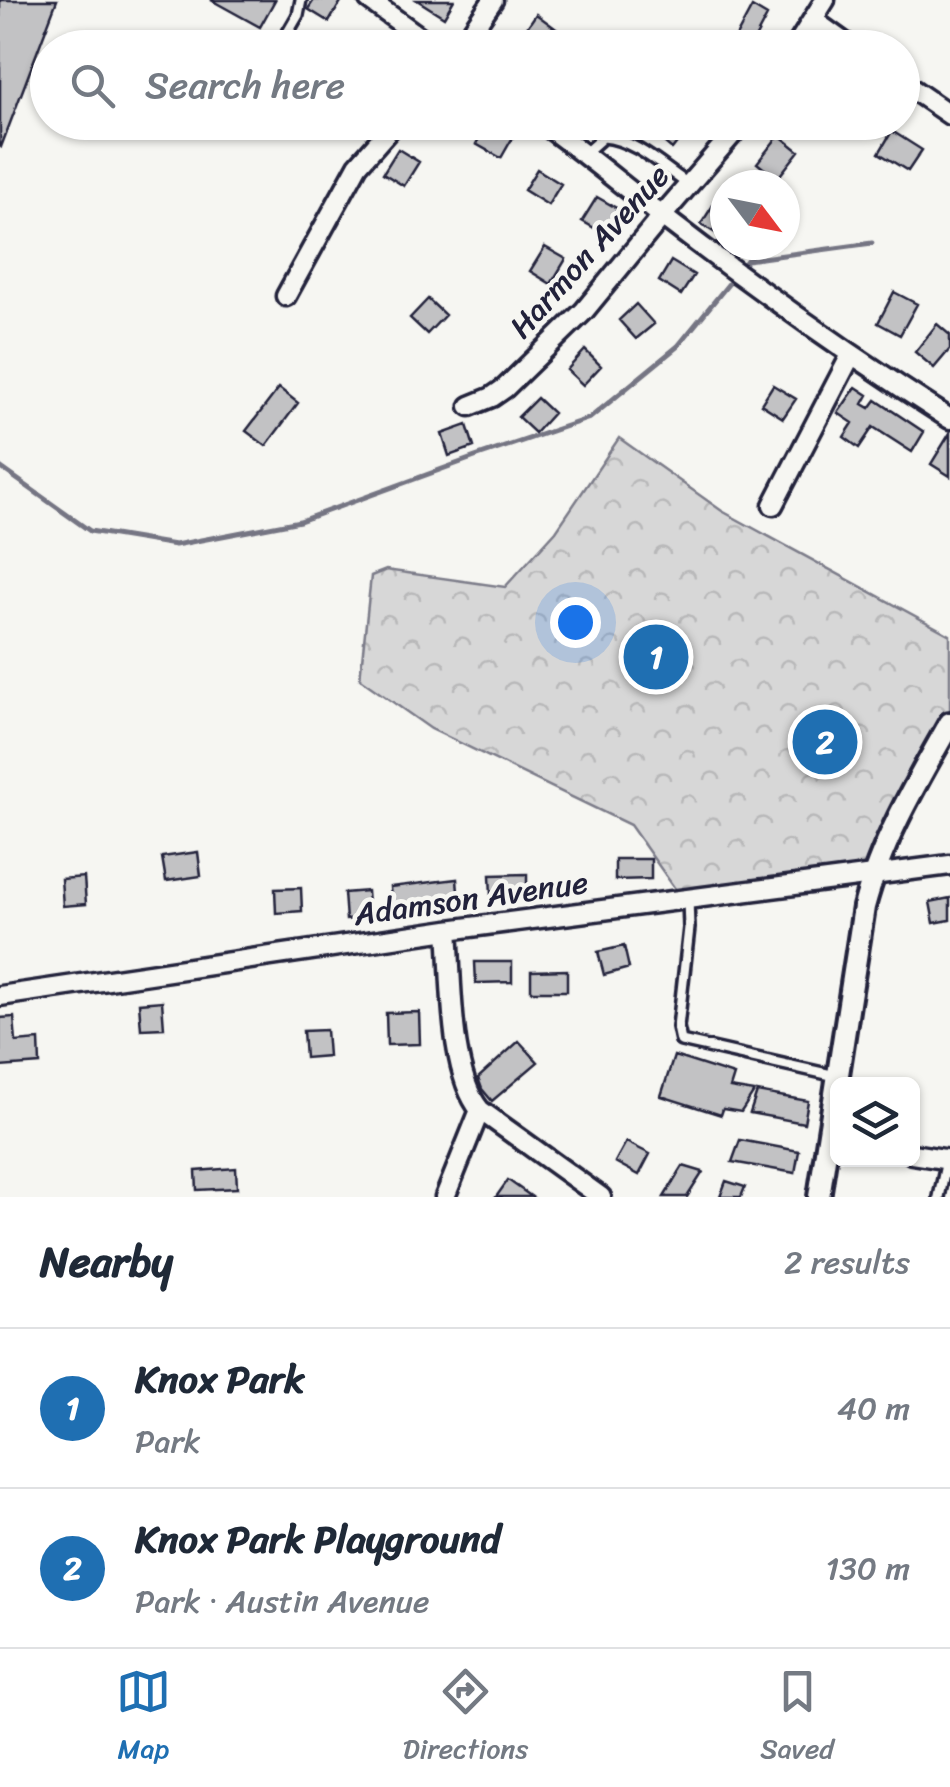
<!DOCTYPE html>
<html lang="en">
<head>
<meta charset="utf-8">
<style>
	body { margin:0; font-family:Sriracha,sans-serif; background:#f2f2f3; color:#1f2937 }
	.controls { position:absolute; right:30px; bottom:30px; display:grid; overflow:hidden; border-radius:15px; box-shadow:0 2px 8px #0004 }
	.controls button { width:90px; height:90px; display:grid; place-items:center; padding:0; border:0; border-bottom:2px solid #e0e1e3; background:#fff; color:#1f2937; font:50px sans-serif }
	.compass { position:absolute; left:710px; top:170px; width:90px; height:90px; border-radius:50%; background:#fff; box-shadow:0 2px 8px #0004; rotate:122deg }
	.you { position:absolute; left:575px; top:622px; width:35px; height:35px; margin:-25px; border:8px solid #fff; border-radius:50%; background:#1a73e8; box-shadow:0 0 0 15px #1a73e833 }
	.badge { display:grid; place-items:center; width:65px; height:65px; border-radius:50%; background:#1f6fb2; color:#fff; font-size:32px; font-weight:700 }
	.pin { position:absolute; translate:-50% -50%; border:5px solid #fff; box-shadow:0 2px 10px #0006 }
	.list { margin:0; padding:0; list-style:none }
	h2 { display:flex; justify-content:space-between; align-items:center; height:130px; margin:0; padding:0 40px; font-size:42px }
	h2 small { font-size:32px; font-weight:400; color:#747a83 }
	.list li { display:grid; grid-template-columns:65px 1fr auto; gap:30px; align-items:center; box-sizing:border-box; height:160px; padding:0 40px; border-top:2px solid #e0e1e3 }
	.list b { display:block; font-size:38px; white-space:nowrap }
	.list p { margin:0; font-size:32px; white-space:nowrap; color:#747a83 }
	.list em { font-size:32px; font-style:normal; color:#747a83 }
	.icon { flex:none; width:55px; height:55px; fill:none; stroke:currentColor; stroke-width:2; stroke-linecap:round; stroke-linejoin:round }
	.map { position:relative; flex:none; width:950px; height:1197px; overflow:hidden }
	.search { position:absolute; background:#fff; box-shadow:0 2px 8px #0004; left:30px; right:30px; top:30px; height:110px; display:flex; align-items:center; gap:25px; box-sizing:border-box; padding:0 35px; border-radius:55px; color:#747a83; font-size:38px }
	.sheet { height:450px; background:#fff }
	nav { display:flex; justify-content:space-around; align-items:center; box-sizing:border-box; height:140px; border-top:2px solid #e0e1e3; background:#fff; font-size:28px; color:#747a83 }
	nav a { display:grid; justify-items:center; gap:5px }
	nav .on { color:#1f6fb2 }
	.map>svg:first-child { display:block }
</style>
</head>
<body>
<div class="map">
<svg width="950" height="1197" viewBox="0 0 950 1197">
	<defs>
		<pattern id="park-crowns" width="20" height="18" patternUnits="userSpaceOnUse" patternTransform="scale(2.5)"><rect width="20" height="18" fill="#d7d7d7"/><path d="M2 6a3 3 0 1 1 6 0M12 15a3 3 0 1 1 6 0" fill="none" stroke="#b8b8b9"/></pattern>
	</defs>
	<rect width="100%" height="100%" fill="#f6f6f2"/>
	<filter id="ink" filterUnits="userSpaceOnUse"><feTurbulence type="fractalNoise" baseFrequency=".01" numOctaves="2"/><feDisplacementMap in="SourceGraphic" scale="20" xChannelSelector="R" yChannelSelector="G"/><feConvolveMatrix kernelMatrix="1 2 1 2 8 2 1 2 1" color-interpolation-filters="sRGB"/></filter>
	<g filter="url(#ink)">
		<path fill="url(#park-crowns)" stroke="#7c7c89" stroke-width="2.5" d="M619,438L722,511L950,635V723L872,876L683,900L630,825L431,729L360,679L371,576L386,570L505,587L556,531Z"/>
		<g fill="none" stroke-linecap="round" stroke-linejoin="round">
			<path stroke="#757583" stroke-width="5" d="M741,268L747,260L872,243
				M0,467L90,531L175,545L300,521L475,457L590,418L678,346L734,277"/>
		</g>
		<path fill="#c2c2c4" stroke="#22223b" stroke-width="2.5" d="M0,0H57L1,147L0,146Z
			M211,0H275L260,27Z
			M314,0H342L329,22L308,9Z
			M417,0H454L444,17Z
			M752,7L767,16L750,48H730Z
			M536,14L559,31L547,48H513Z
			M630,122H693L672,149L651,131L647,136Z
			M488,123L513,137L501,158L476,144Z
			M892,131L922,150L908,171L879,153Z
			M779,135L799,151L777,179L757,163Z
			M398,149L419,162L404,186L383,173Z
			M537,169L561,184L548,205L524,190Z
			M597,197L618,209L603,233L582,221Z
			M715,202L725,209V239L701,224Z
			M545,247L566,259L551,284L530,271Z
			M671,261L694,275L681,295L659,281Z
			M894,292L917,304L900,335L878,323Z
			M428,299L445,315L427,334L410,318Z
			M636,304L654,324L636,339L619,320Z
			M937,324L950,335V349L934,368L915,352Z
			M585,350L601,366L583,385L567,370Z
			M773,385L796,399L783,418L761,404Z
			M856,387L868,395L863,404L870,408L876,400L924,432L912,452L873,427L859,448L844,437L853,423L838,413Z
			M279,388L298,403L266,446L246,431Z
			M537,398L553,413L535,433L518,417Z
			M467,425L474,447L449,456L442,434Z
			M950,433V476L931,464Z
			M198,852L201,876L166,881L162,857Z
			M615,859H651V879L615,880Z
			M527,874V895H491L490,875Z
			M84,877L86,904L63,906L61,879Z
			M457,879L459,906L392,913L390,887Z
			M301,888L302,911L276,913L275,889Z
			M367,891L369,918L346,920L344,893Z
			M950,898V920L934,923L930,902Z
			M624,946L629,968L604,975L598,952Z
			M475,962H512V982L476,983Z
			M567,970V991H531V971Z
			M162,1001L164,1028L141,1029L139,1003Z
			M419,1012L420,1044L387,1045L386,1013Z
			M14,1017L16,1042L39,1040L40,1064L0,1067V1018Z
			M326,1030L328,1056L305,1058L303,1031Z
			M519,1041L538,1062L492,1101L482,1089L478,1078Z
			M674,1056L734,1075L730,1088L754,1092L741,1112L723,1109L721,1115L661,1096Z
			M757,1092L808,1101L804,1123L750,1113Z
			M740,1140L799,1151L795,1173L732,1162Z
			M626,1142L650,1154L639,1175L615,1162Z
			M683,1166L703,1172L687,1197H664Z
			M236,1168L237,1188L197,1190L196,1171Z
			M508,1180L532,1197H496Z
			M726,1181L745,1187L741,1197H720Z"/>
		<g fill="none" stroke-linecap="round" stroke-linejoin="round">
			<g stroke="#22223b" stroke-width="16">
				<path id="service" d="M287,34L298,15L301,0
					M585,153L603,137C634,139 664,168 688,184
					M688,899L689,928L678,1027L681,1041L836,1076
					M939,1197L947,1160"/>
			</g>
			<g stroke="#22223b" stroke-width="25">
				<path id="minor" d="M369,0L435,48
					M813,20L852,48
					M460,48L493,0
					M795,48L825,0
					M902,82L950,115
					M541,122C583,152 622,185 662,216C755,288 851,356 950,419
					M286,296L358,165L396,122
					M470,406L492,397L505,388L584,311L667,210L743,122
					M773,505L851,355
					M448,930C452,979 449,1072 480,1110L601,1197
					M0,996L448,930L950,865
					M912,1154L950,1160
					M445,1197L480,1110"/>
			</g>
			<g stroke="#22223b" stroke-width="28">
				<path id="tertiary" d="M819,1197L864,907C881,842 917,781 950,723"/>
			</g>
			<use href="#service" stroke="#f6f6f2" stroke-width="9"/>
			<use href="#minor" stroke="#f6f6f2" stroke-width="18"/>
			<use href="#tertiary" stroke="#f6f6f2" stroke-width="20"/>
		</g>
	</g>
	<g text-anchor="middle" stroke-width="9" stroke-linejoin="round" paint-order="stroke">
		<g font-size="32" fill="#22223b" stroke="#f6f6f2">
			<text transform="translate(589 251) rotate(-48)" y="11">Harmon Avenue</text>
			<text transform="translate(471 898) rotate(-8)" y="11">Adamson Avenue</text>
		</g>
	</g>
</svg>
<div class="controls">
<button><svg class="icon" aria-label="layers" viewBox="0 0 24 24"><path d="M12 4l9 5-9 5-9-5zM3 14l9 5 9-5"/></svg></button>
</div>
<svg class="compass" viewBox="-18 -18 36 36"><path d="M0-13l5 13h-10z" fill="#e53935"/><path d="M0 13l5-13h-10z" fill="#747a83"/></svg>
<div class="you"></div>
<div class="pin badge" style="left:656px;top:657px">1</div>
<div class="pin badge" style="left:825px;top:742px">2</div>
<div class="search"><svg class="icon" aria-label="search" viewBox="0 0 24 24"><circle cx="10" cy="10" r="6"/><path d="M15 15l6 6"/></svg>Search here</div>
</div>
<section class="sheet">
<h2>Nearby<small>2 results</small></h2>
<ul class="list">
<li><span class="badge">1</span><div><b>Knox Park</b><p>Park</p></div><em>40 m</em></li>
<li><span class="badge">2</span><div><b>Knox Park Playground</b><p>Park · Austin Avenue</p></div><em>130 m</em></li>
</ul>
</section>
<nav>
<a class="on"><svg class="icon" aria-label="map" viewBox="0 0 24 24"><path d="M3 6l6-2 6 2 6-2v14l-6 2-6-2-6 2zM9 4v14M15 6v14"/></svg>Map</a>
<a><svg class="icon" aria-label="directions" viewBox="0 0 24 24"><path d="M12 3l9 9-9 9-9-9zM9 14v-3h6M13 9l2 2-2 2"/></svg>Directions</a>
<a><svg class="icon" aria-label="saved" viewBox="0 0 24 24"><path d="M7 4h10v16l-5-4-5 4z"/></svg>Saved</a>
</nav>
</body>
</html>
